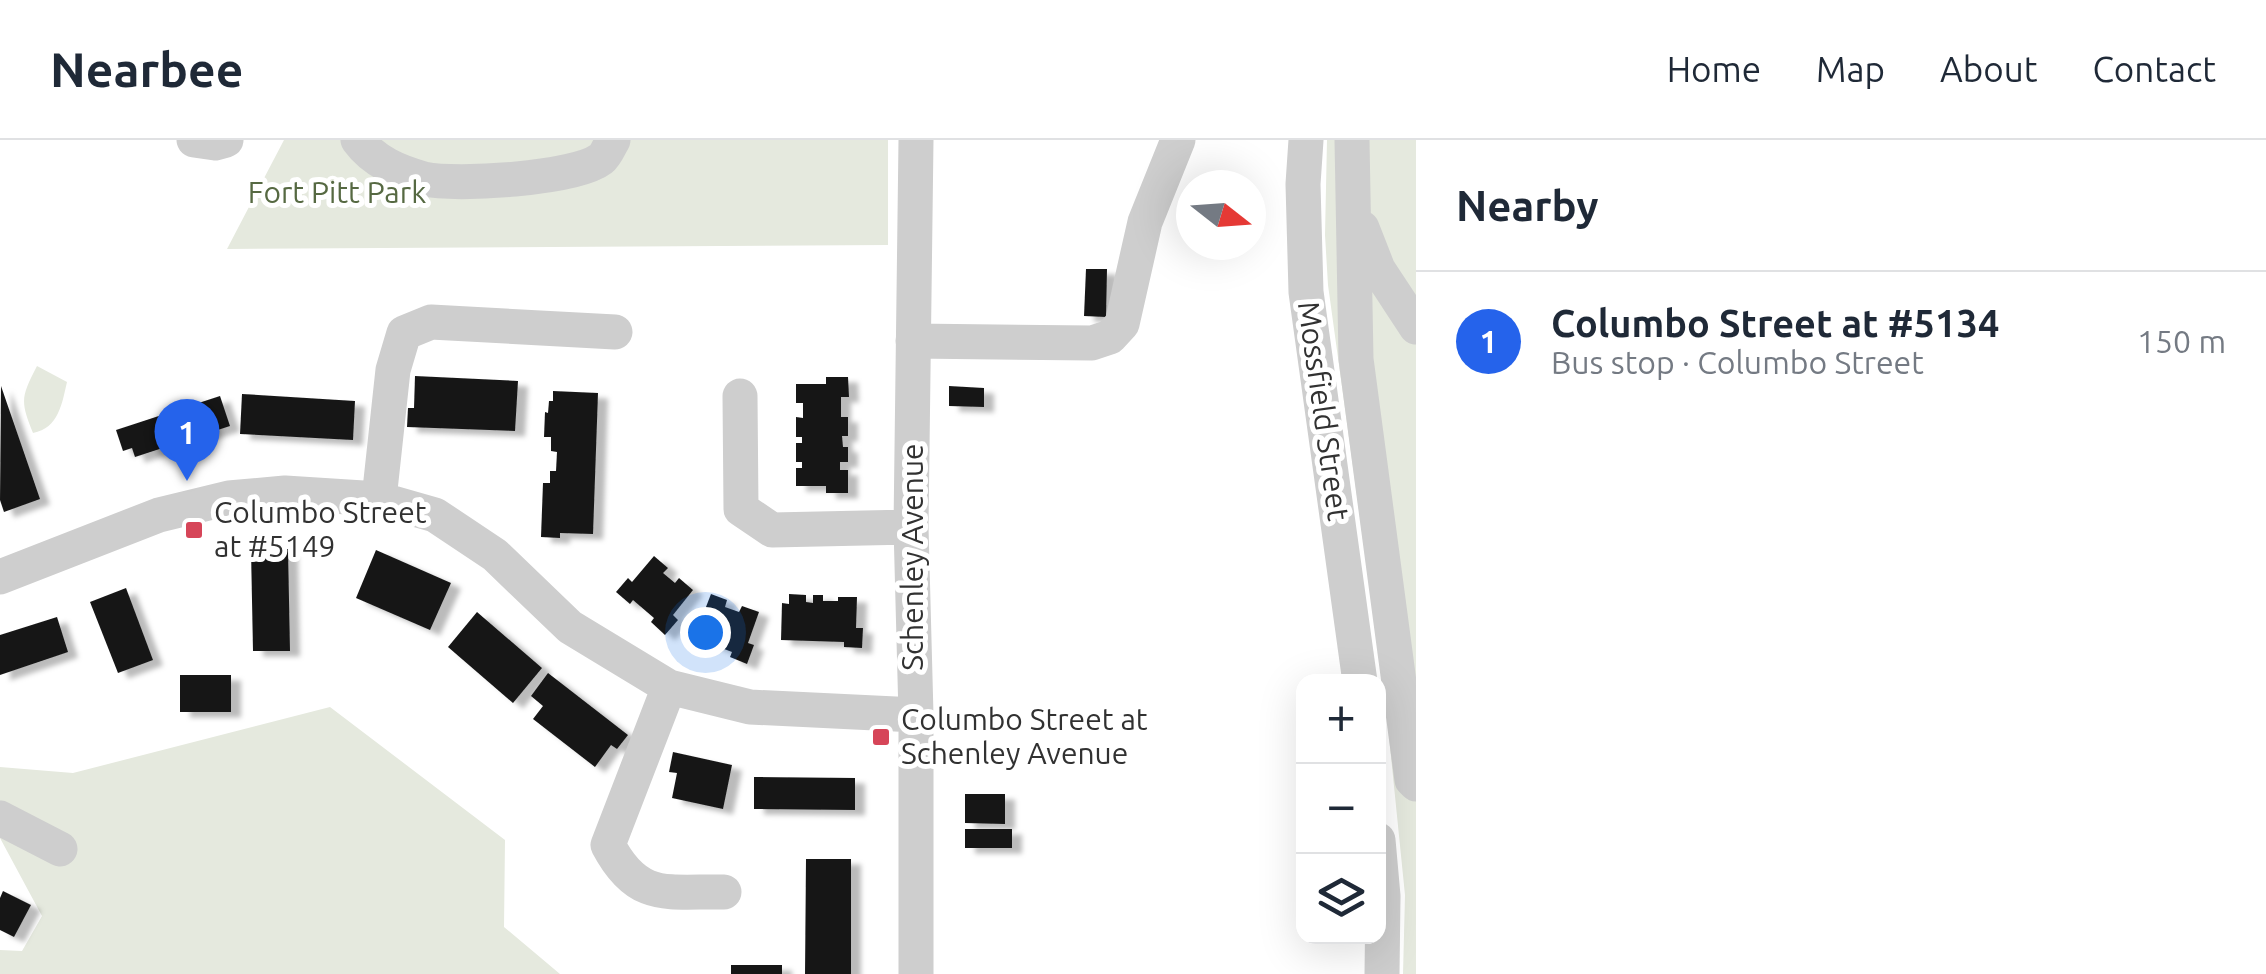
<!DOCTYPE html>
<html lang="en">
<head>
<meta charset="utf-8">
<style>
	body { margin:0; font-family:Ubuntu,sans-serif; background:#f6f6f7; color:#1f2937 }
	.controls { position:absolute; right:30px; bottom:30px; display:grid; overflow:hidden; border-radius:20px; box-shadow:0 10px 40px #0002 }
	.controls button { width:90px; height:90px; display:grid; place-items:center; padding:0; border:0; border-bottom:2px solid #e0e1e3; background:#fff; color:#1f2937; font:50px sans-serif }
	.compass { position:absolute; left:1176px; top:30px; width:90px; height:90px; border-radius:50%; background:#fff; box-shadow:0 10px 40px #0002; rotate:107deg }
	.you { position:absolute; left:705px; top:492px; width:35px; height:35px; margin:-25px; border:8px solid #fff; border-radius:50%; background:#1a73e8; box-shadow:0 0 0 15px #1a73e833 }
	.badge { display:grid; place-items:center; width:65px; height:65px; border-radius:50%; background:#2563eb; color:#fff; font-size:32px; font-weight:700 }
	.pin { position:absolute; translate:-50% -82px; filter:drop-shadow(0 2px 5px #0008) }
	.pin::after { content:''; position:absolute; top:52px; width:35px; height:30px; background:inherit; clip-path:polygon(0 0,100% 0,50% 100%) }
	.list { margin:0; padding:0; list-style:none }
	h2 { display:flex; justify-content:space-between; align-items:center; height:130px; margin:0; padding:0 40px; font-size:42px }
	h2 small { font-size:32px; font-weight:400; color:#747a83 }
	.list li { display:grid; grid-template-columns:65px 1fr auto; gap:30px; align-items:center; box-sizing:border-box; height:140px; padding:0 40px; border-top:2px solid #e0e1e3 }
	.list b { display:block; font-size:38px; white-space:nowrap }
	.list p { margin:0; font-size:32px; white-space:nowrap; color:#747a83 }
	.list em { font-size:32px; font-style:normal; color:#747a83 }
	.icon { flex:none; width:55px; height:55px; fill:none; stroke:currentColor; stroke-width:2; stroke-linecap:round; stroke-linejoin:round }
	.map { position:relative; flex:none; width:1416px; height:834px; overflow:hidden }
	header { display:flex; align-items:center; gap:60px; box-sizing:border-box; height:140px; padding:0 50px; background:#fff; border-bottom:2px solid #e0e1e3 }
	header strong { font-size:48px }
	nav { display:flex; gap:55px; margin-inline-start:auto; font-size:35px }
	main { display:flex }
	aside { flex:1; background:#fff }
	.map>svg:first-child { display:block }
</style>
</head>
<body>
<header>
<strong>Nearbee</strong>
<nav><a>Home</a><a>Map</a><a>About</a><a>Contact</a></nav>
</header>
<main>
<div class="map">
<svg width="1416" height="834" viewBox="0 0 1416 834">
	<defs>
		<filter id="shadow"><feDropShadow dx="10" dy="5.5" stdDeviation="2.5" flood-color="#0004"/></filter>
	</defs>
	<rect width="100%" height="100%" fill="#fff"/>
	<path fill="#e5e9de" d="M284,0H888V105L227,109Z
		M1327,0H1416V834H1403L1405,755L1386,567L1328,145L1325,95Z
		M37,226L67,242C62,263 59,288 33,293C20,261 21,257 37,226Z
		M330,567L505,700L504,787L560,834H0V810L22,811L42,776L0,698V627L73,633Z"/>
	<path fill="#181818" filter="url(#shadow)" d="M1086,129H1107L1106,177L1084,176Z
		M415,236L518,241L515,291L407,287L408,268H414Z
		M826,237H848L849,257H841V277H848V296H842L843,307H848V322H840V330H848V353H826V346H796V328H802V322H796V303H802V297H796V277L803,278V263H796V244H826Z
		M1,246L40,359L4,372L0,360Z
		M949,246L984,248V267L949,266Z
		M553,251L598,253L593,394L560,393V398L541,397L543,343H550V331H556L557,312L551,311V297H544L545,272L548,273L549,261H553Z
		M242,254L355,261L353,300L240,294Z
		M220,256L230,286L135,317L132,308L123,311L116,290Z
		M288,409L290,511H253L251,410Z
		M376,410L451,443L430,490L356,458Z
		M654,416L668,428L663,433L675,443L679,438L693,450L673,475L678,480L665,495L651,482L654,478L633,460L630,464L616,452L628,438L632,442Z
		M126,448L153,520L118,533L90,462Z
		M711,454L727,460L725,467L739,472L742,466L759,472L748,503L754,505L747,524L730,517L732,512L706,502L704,507L687,500L694,483L699,485Z
		M789,454L806,455V462L813,463V455H823V461H838V457H857L856,488H863L862,508L844,507V502L781,500L782,463L789,464Z
		M477,472L542,528L513,563L448,507Z
		M57,477L68,512L0,535V495Z
		M548,533L628,595L617,609L611,605L595,627L533,579L543,566L531,556Z
		M180,535H231V572H180Z
		M673,612L732,625L723,669L672,658L677,633L669,632Z
		M754,637L855,638V670L754,669Z
		M965,654H1005V684L965,683Z
		M965,689H1012V708H965Z
		M806,719H851V834H805Z
		M3,751L31,765L14,797L0,790V758Z
		M731,825H782V834H731Z"/>
	<g fill="none" stroke-linecap="round" stroke-linejoin="round">
		<path stroke="#cecece" stroke-width="35" d="M194,0L215,3L226,0
			M358,0C374,22 399,32 424,39C456,46 575,39 601,19C606,15 609,7 613,0
			M1306,0L1303,44L1306,152L1360,542
			M1352,0L1356,219L1412,640L1416,644
			M1362,88L1378,129L1416,187
			M913,201L1092,203L1110,197L1122,184L1145,82L1178,0
			M740,256L741,369L772,390L911,387
			M379,359L393,230L404,193L431,182L615,192
			M0,437L159,375L229,358L285,353L379,359L435,375L495,415L570,487L669,547L750,567L916,575
			M669,547L608,705C638,762 667,751 724,752
			M0,678L60,709
			M1378,700L1383,756L1382,834
			M916,834V575L911,387L916,0"/>
	</g>
	<g fill="#d64558" stroke="#fff" stroke-width="4">
		<rect x="184" y="380" width="20" height="20" rx="5"/>
		<rect x="871" y="587" width="20" height="20" rx="5"/>
	</g>
	<g text-anchor="middle" stroke-width="10" stroke-linejoin="round" paint-order="stroke">
		<g font-size="30" fill="#566942" stroke="#fff">
			<text x="337" y="63">Fort Pitt Park</text>
		</g>
		<g font-size="30" fill="#313131" stroke="#fff">
			<text transform="translate(1323 271) rotate(82)" y="10">Mossfield Street</text>
			<text transform="translate(913 417) rotate(-90)" y="10">Schenley Avenue</text>
		</g>
		<g font-size="30" fill="#313131" stroke="#fff" text-anchor="start">
			<text x="214" y="383">Columbo Street<tspan x="214" dy="34">at #5149</tspan></text>
			<text x="901" y="590">Columbo Street at<tspan x="901" dy="34">Schenley Avenue</tspan></text>
		</g>
	</g>
</svg>
<div class="controls">
<button>+</button>
<button>−</button>
<button><svg class="icon" aria-label="layers" viewBox="0 0 24 24"><path d="M12 4l9 5-9 5-9-5zM3 14l9 5 9-5"/></svg></button>
</div>
<svg class="compass" viewBox="-18 -18 36 36"><path d="M0-13l5 13h-10z" fill="#e53935"/><path d="M0 13l5-13h-10z" fill="#747a83"/></svg>
<div class="you"></div>
<div class="pin badge" style="left:187px;top:341px">1</div>
</div>
<aside>
<h2>Nearby<small></small></h2>
<ul class="list">
<li><span class="badge">1</span><div><b>Columbo Street at #5134</b><p>Bus stop · Columbo Street</p></div><em>150 m</em></li>
</ul>
</aside>
</main>
</body>
</html>
